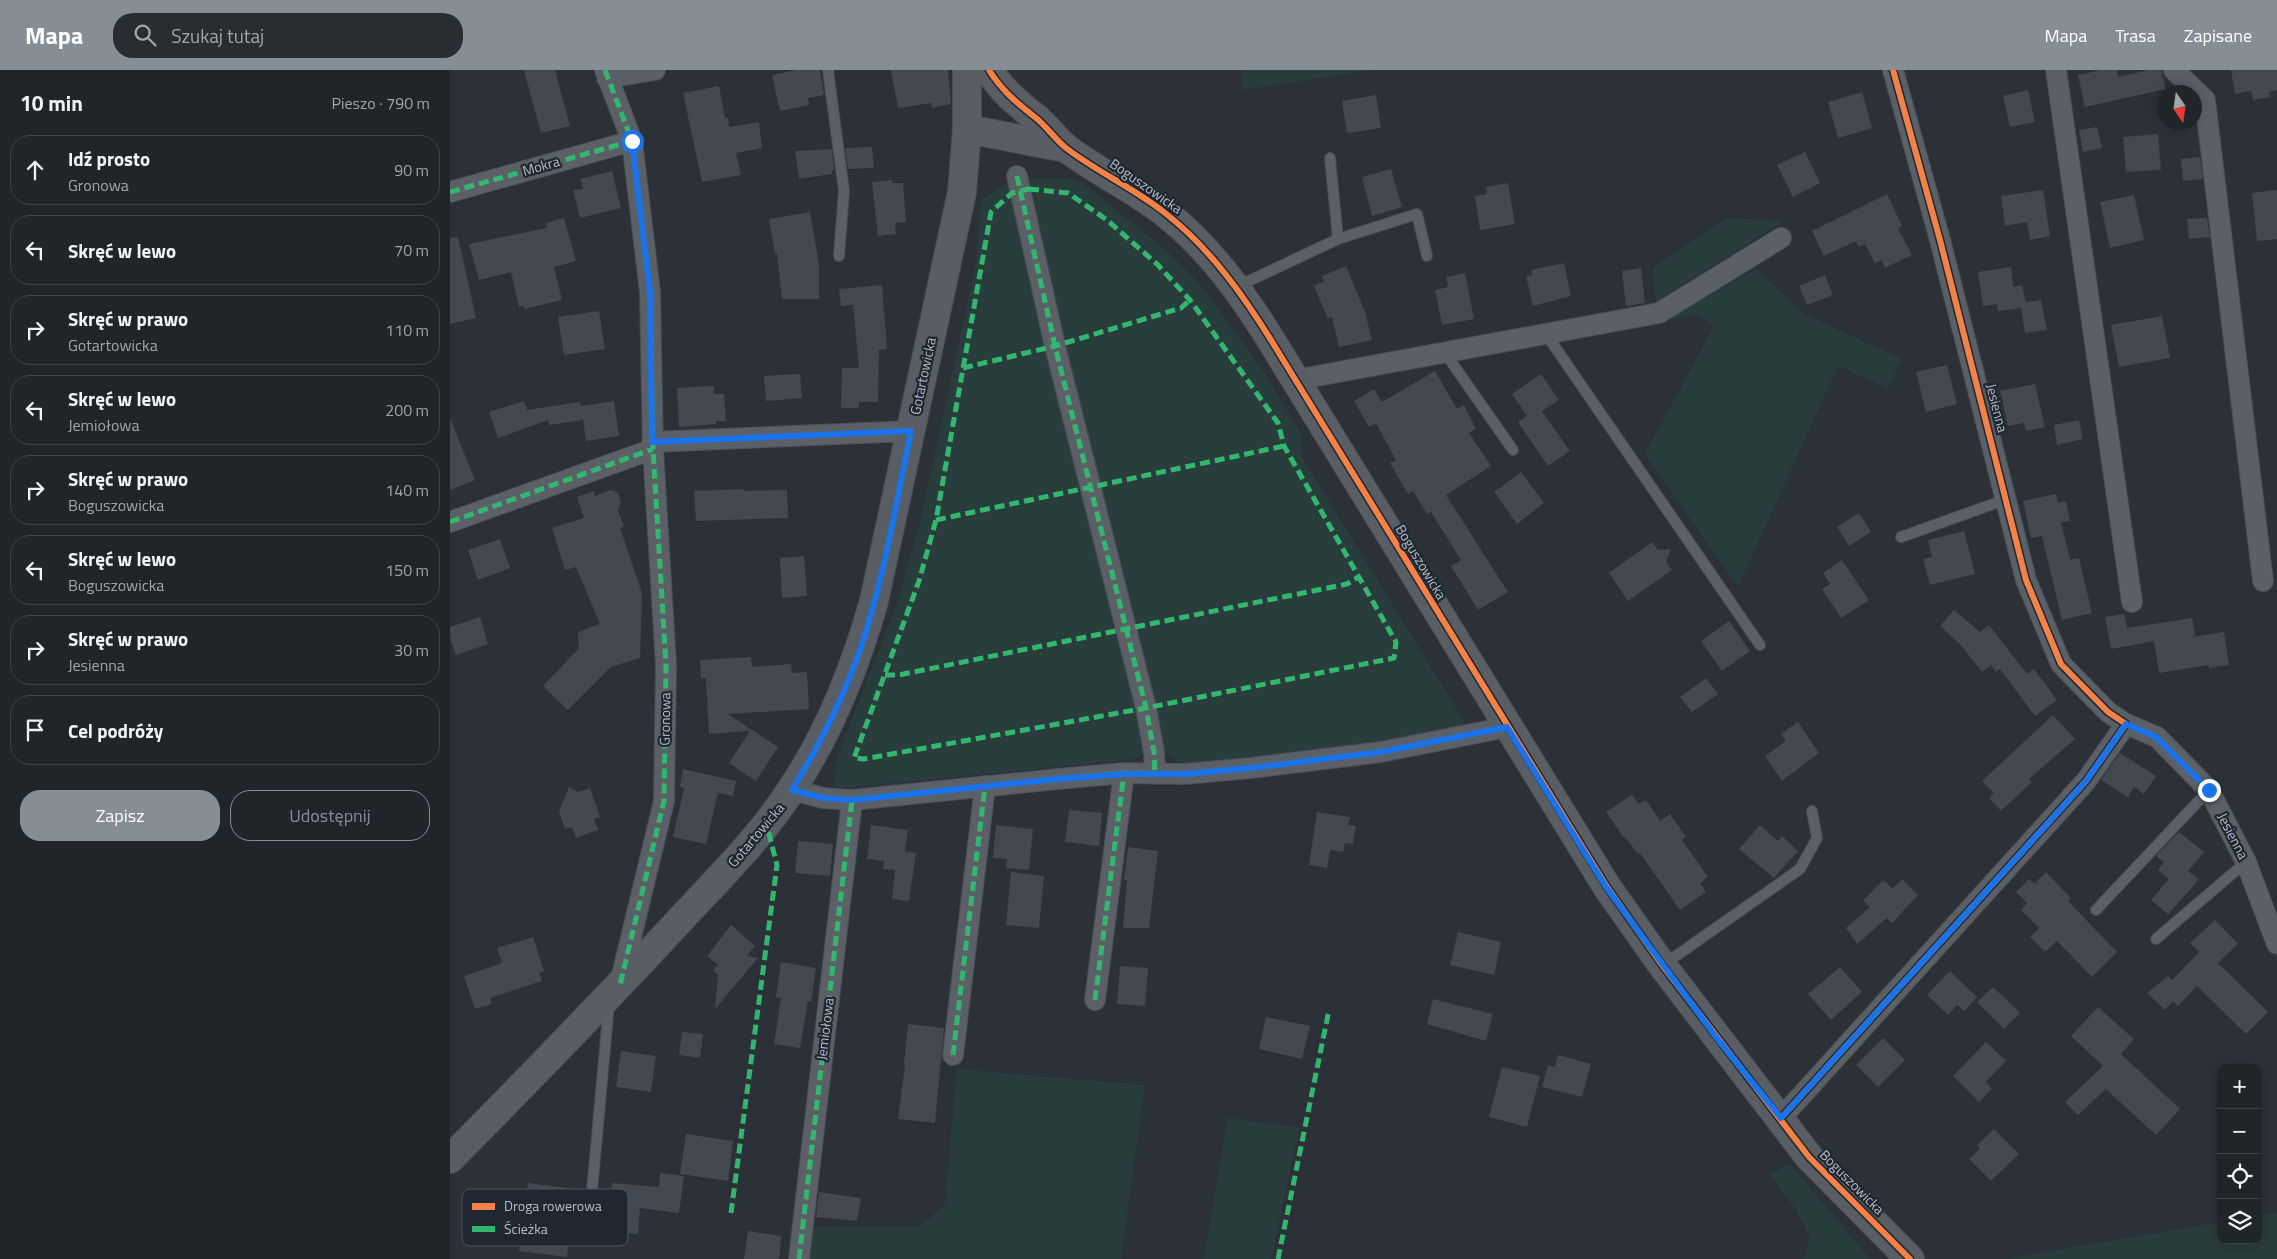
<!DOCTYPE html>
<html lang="pl">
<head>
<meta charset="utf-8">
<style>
	body { margin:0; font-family:"Titillium Web",sans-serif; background:#282d31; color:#f1f3f6 }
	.controls { position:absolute; right:15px; bottom:15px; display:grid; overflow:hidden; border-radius:10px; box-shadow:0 2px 12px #0003 }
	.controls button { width:45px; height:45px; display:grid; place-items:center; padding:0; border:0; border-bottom:1px solid #3d4246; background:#202529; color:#f1f3f6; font:25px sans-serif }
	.compass { position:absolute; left:1707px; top:15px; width:45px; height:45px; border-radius:50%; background:#202529; box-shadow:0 2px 12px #0003; rotate:167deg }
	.stop { position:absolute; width:15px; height:15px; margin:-11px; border:4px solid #1a73e8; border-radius:50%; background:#fff }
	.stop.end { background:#1a73e8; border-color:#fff; box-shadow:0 1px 5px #0008 }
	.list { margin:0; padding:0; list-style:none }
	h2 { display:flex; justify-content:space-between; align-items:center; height:65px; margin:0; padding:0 20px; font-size:21px }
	h2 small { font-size:16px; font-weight:400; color:#a2a5a8 }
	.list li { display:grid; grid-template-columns:32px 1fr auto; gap:15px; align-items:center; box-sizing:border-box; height:70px; margin:0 10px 10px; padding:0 10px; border:1px solid #3d4246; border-radius:20px }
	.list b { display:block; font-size:19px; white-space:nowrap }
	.list p { margin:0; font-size:16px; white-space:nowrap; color:#a2a5a8 }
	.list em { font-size:16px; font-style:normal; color:#a2a5a8 }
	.actions { display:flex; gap:10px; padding:15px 20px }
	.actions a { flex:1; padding:11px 0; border:1px solid #858d95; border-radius:20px; text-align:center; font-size:18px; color:#858d95 }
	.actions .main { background:#858d95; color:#fff }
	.icon { flex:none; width:28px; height:28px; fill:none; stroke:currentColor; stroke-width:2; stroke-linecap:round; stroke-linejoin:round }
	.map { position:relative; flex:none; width:1827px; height:1189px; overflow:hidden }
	header { display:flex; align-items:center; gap:30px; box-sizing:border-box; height:70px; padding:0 25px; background:#858d95; color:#fff }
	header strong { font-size:24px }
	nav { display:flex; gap:28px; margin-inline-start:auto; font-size:18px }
	.search { width:350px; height:45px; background:#282d31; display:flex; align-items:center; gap:12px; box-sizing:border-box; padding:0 18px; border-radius:20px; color:#a2a5a8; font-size:19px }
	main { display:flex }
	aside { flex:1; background:#202529 }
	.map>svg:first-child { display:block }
</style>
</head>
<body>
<header>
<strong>Mapa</strong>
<div class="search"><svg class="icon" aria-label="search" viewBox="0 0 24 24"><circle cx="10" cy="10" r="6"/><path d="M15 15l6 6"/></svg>Szukaj tutaj</div>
<nav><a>Mapa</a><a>Trasa</a><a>Zapisane</a></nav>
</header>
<main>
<aside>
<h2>10 min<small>Pieszo · 790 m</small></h2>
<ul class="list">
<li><svg class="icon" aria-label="ahead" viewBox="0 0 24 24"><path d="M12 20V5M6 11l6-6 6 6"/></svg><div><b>Idź prosto</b><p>Gronowa</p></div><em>90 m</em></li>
<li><svg class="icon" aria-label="left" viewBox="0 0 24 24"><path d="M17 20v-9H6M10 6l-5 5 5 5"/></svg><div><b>Skręć w lewo</b></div><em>70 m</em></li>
<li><svg class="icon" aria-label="right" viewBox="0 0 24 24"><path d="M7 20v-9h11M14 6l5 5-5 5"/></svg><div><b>Skręć w prawo</b><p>Gotartowicka</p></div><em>110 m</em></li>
<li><svg class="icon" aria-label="left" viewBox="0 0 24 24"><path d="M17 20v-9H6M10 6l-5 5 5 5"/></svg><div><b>Skręć w lewo</b><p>Jemiołowa</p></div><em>200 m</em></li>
<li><svg class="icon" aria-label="right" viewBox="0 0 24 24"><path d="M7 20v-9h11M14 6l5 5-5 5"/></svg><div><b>Skręć w prawo</b><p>Boguszowicka</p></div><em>140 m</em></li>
<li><svg class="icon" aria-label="left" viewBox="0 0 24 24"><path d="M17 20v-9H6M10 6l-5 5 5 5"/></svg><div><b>Skręć w lewo</b><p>Boguszowicka</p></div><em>150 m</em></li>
<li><svg class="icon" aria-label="right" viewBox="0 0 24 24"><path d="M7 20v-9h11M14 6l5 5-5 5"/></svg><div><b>Skręć w prawo</b><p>Jesienna</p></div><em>30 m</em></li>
<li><svg class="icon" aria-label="arrive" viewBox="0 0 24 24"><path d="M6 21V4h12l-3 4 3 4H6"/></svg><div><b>Cel podróży</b></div></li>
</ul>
<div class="actions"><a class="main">Zapisz</a><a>Udostępnij</a></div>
</aside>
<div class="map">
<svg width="1827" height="1189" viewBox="0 0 1827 1189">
	<rect width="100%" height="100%" fill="#2b3137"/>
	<path fill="#293d3d" d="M791,0H923L793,20Z
		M586,108H621L642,120L716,180L750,214L814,302L851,364L852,387L1017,656L924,675L806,688L733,694L713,682H696L685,689L405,717H384L387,687L446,537L470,452L527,189L531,130L555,115Z
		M1278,148L1334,151L1206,231L1203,198Z
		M1306,199L1354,244L1452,289L1438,318L1388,296L1288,517L1195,384L1264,256L1246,245L1213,251Z
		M507,999L695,1015L671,1189H356L361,1157H470L495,1134Z
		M778,1048L850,1057L821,1189H754Z
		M1340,1094L1420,1189H1354L1360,1167L1347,1141L1319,1104Z
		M1827,1143V1189H1554L1771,1152V1170H1808V1146Z"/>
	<path fill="#43494e" d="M74,0H105L120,56L91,63Z
		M347,0H370L374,25L358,28L359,35L330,41L322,5Z
		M441,0H498L501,34L482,38L481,33L448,38Z
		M1651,0H1667L1668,7L1699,0H1711L1716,19L1635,37L1628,5Z
		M1781,0H1827V20L1819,22L1820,27L1803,30L1801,21L1785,24Z
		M269,16L275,48H278L279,57L309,52L312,78L286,83L291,105L252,112L233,23Z
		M1578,20L1585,52L1560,57L1553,26Z
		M1412,22L1422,58L1388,68L1378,32Z
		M926,25L931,58L897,63L892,31Z
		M1647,57L1652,78L1633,82L1629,60Z
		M1708,64L1711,100L1676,102L1673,67Z
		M422,77L424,98L398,99L395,78Z
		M382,79L384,100H382V104L349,109L345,81Z
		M1355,82L1370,113L1343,127L1327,95Z
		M1750,87L1753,109L1733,111L1731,89Z
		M941,99L952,137L922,146L912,107Z
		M162,101L171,138L130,148L123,120L133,119L130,109Z
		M442,110V113H453L456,152L445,153L446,164L428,166L422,112Z
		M1058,113L1065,154L1030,160L1025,126L1037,124L1036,117Z
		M1593,120L1600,166L1580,170L1577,152L1555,156L1551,126Z
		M1827,120V169L1807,171L1802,123Z
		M1437,124L1452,156L1448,158L1462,185L1435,198L1431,190L1425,193L1415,174L1409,177L1406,171L1374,186L1362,161Z
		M1684,125L1694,170L1660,178L1650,132Z
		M360,142L369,194V229H332L327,183L325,184L319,149Z
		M114,148L126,191L104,197L112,230L74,239V236L69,237L61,202L29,210L19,174L97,158L96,153Z
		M1757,148L1760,167L1739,169L1737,149Z
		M8,167L26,248L0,254V168Z
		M1114,193L1121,226L1083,236L1076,206L1082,205L1081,200Z
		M896,196L915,242L922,270L889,277L882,247L878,249L864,216L874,211L872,206Z
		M1561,197L1563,217L1572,215L1576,232L1591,230L1597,260L1575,263L1571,238L1548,241L1547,234L1533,236L1528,202Z
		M1191,198L1195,233L1176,236L1172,201Z
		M1015,203L1024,249L992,255L985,220L998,217L996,207Z
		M1375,205L1383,225L1357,235L1349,216Z
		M432,215L437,279L429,280L428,332H409V338H391L392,298H409L403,235L391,236L389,219Z
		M149,241L155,279L114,285L108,247Z
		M1712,246L1720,288L1669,297L1661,255Z
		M1497,295L1507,334L1476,342L1466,302Z
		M985,301L1007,339L1014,335L1026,359L1019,363L1041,396L996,425L1058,522L1028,540L1001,496L1011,490L981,442L977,444L963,421L958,424L940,393L946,390L926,353L919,357L904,331L924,319L932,332Z
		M346,304H350L352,328L316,331L314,306Z
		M1091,304L1109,330L1092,341L1120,381L1098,396L1068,352L1077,346L1062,324Z
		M1585,314L1595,357L1576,361L1574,353L1558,356L1550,321Z
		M264,316V324H274L276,351H266V354L229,357L227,318Z
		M74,331L77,340L130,332L131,336L164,331L169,366L136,371L133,350L99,355L98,350L48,368L39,342Z
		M0,348L25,410L0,420Z
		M1629,350L1633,369L1607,375L1604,355Z
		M1071,402L1094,433L1067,454L1044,422Z
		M294,419V421L337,420L338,448L246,451L244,421Z
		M161,420L168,423L171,433L168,440L174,457L170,458L192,523L190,588L161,597L118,640L93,616L129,578L128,562L150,554L126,497L115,500L102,458L134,448L127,427L144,421L145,426Z
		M1606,424L1608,433L1616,431L1620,451L1611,452L1620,490L1629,488L1642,543L1612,550L1592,466L1581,468L1573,431Z
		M1409,443L1421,462L1399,476L1387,457Z
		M1514,461L1525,504L1480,515L1473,489L1482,487L1478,470Z
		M50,469L60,498L28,510L18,480Z
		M1202,472L1208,480L1221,479L1216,492L1222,500L1178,531L1159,503Z
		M354,486L357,526L332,528L330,488Z
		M1392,490L1419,530L1391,548L1372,519L1380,514L1373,503Z
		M1504,540L1530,562L1539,555L1577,604L1584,599L1607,630L1585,646L1550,599L1546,602L1541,595L1532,602L1510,574L1490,556Z
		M1674,544L1677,558L1742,548L1745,565L1741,567L1774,562L1779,595L1759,598V595L1709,603L1704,571L1661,579L1655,547Z
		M30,547L38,574L6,585L0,567V557Z
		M1279,551L1300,581L1272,601L1251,571Z
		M301,587L302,597L341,594L342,603L357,602L359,639L278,644L328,677L306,711L279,693L300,661L259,664L256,608H251L250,590Z
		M1256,608L1268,624L1242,642L1230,627Z
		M1603,645L1625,669L1579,709L1582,712L1551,741L1539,728L1544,723L1532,711Z
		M1348,652L1369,683L1332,711L1315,686L1336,671L1331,664Z
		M1670,683L1706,706L1694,724L1684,717L1678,727L1651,710Z
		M233,699L286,711L283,726L268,723L256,774L223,767L234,718L230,717Z
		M119,717L128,722L140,718L150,747L144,749L148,760L126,768L122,757L115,759L109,741Z
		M1182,725L1189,734L1196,730L1210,751L1220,744L1236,767L1232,770L1258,807L1250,813L1256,822L1230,840L1190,783L1188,784L1175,767L1174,768L1156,742Z
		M619,740L652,743L649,776L615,772Z
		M867,742L900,747L898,755L906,756L903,774L895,773L893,782L880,780L877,798L859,795Z
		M421,755L458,760L455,781L466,783L459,831L442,829L445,800L433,799L434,791L417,789Z
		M546,755L583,759L579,800L556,798L557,789L543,788Z
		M1310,755L1328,771L1332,766L1348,781L1324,808L1289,779Z
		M1729,762L1754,782L1738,801L1748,809L1746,813L1718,844L1701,830L1719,809L1708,800L1714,792L1706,786Z
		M348,771L383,774L380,806L345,803Z
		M678,777L708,781L699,858H673L677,810H674Z
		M561,802L594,806L589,858L556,855Z
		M1596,802L1621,828L1618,831L1667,882L1642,907L1607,871L1595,882L1580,867L1589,858L1571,840L1577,833L1566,822L1579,809L1584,814Z
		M1452,809L1468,825L1442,853L1437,848L1407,874L1396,858L1420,837L1413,831L1433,810L1443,819Z
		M1765,850L1788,874L1768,893L1818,942L1796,964L1747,916L1728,936L1723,931L1715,940L1697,923L1718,906L1722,910L1749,882L1740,873Z
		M281,855L305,876L297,886L308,888L265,939L268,905L263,901L268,895L257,886Z
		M1008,862L1051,872L1044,905L1000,895Z
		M83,867L94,901L89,903L92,911L40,928L42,934L25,939L14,906L52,893L47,878Z
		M331,892L366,898L361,932L358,931L350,978L324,974L331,928L326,927Z
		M670,896L698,898L695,936L667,934Z
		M1390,897L1412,922L1381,950L1358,924Z
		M1500,901L1527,927L1514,941L1507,935L1498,945L1477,925Z
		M1543,917L1570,943L1554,959L1527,932Z
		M983,929L1043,944L1036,971L977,954Z
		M1648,937L1684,969L1671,984L1730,1039L1706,1065L1656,1019L1628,1045L1615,1032L1653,996L1621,966Z
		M816,947L860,956L852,989L809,979Z
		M458,954L494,958L485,1053L448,1049L455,995L454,994Z
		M232,962L253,964L250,988L229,985Z
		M1433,968L1455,990L1428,1017L1406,995Z
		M1536,972L1556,991L1536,1012L1542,1019L1529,1032L1503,1006Z
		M171,981L206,986L201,1022L166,1017Z
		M1108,985L1141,994L1132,1027L1092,1017L1098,995L1105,997Z
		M1052,997L1090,1006L1077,1057L1039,1047Z
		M1544,1059L1569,1084L1541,1111L1519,1089L1530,1079L1527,1075Z
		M236,1064L283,1071L278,1111L230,1104Z
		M210,1103L234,1106L229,1143L190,1138L188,1164L157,1161L162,1113L209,1117Z
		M78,1113L125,1119L117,1187L69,1181Z
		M369,1122L411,1128L407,1151L366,1147Z
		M298,1161L331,1166L329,1189H294Z"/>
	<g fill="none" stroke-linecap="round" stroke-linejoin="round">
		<g stroke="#494d52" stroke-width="12">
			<path id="lane" d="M378,0L394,121L389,186
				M880,88L888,169
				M786,217L888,169L967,144L977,186
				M1096,264L1310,575
				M995,283L1063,380
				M1451,467L1557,429
				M1646,840L1759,720
				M1706,869L1796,792
				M1213,895L1350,799L1367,768L1362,741
				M140,1143L159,934"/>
		</g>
		<g stroke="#494d52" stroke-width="22">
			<path id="street" d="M155,0L182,71L200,222L203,379L216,595L214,731L170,913
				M1443,0L1490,170L1576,510L1611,594L1658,642L1676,654L1707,667L1759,720L1796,792L1827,874
				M1606,0L1682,532
				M1724,0L1755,30L1813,511
				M157,8L205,0
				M567,106L605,276L696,638L704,682L705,704
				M0,122L182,71
				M845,310L1209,243L1331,168
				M202,372L461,361
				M0,452L203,379
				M342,720L373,728L402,730L608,709L674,703L735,704L801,698L931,682L1057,657
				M645,930L674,703
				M503,985L535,716
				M1331,1048L1636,711L1676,654
				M349,1189L402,730"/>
		</g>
		<g stroke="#494d52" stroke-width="30">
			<path id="secondary" d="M539,0C552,21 567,33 586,48C597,57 605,69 616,78C647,102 684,118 715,143C760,178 794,226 824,275L1157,817L1212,895L1359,1087L1460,1189
				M517,59L616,78
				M0,1089C78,1010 155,931 231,849C269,808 310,768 341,720C380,662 405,598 424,531L512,122L517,59V0"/>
		</g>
		<use href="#lane" stroke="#5b6066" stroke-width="10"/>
		<use href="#street" stroke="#5b6066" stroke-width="20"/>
		<use href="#secondary" stroke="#595e64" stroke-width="28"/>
		<path stroke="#33b770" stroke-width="5" stroke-dasharray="10 5" stroke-linecap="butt" d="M155,0L182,71L200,222L203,379L216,595L214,731L170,915
			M567,106L605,276L696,638L704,682L705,704
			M579,119L618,123L657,150L708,195L740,230L828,353L834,376L946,572L944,588L696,638L414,689L404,688L469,511L486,450L541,142L562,123Z
			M0,122L182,71
			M513,298L605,276L731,238L740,230
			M486,450L834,376
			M0,452L203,379
			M435,605H449L897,514L907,508
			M342,720L373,728L402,730L608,709L674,703L735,704L801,698L931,682L1057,657
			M645,930L674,703
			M503,985L535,716
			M281,1143L327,795L317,756
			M349,1189L402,730
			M828,1189L879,940"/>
		<g stroke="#1f2832" stroke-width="9">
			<path id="cycleway" d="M539,0C552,21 567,33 586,48C597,57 605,69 616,78C647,102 684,118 715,143C760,178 794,226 824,275L1157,817L1212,895L1359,1087L1460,1189
				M1331,1048L1636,711L1676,654L1658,642L1611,594L1576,510L1490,170L1443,0"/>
		</g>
		<use href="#cycleway" stroke="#f48246" stroke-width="6"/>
	</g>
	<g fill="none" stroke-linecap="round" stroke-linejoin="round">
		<path stroke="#1a73e8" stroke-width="6" d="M182,71L200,222L202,372L461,361C446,434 434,509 410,580C393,629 369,676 342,720L373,728L402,730L608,709L674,704H735L801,698L931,682L1057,657L1156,817L1266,967L1331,1048L1636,711L1676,654L1706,667L1759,720"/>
	</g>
	<g text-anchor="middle" stroke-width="4.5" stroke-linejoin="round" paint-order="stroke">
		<g font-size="14" fill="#b6bec8" stroke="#1f2832">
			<text transform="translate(91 96) rotate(-16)" y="5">Mokra</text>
			<text transform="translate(696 116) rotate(35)" y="5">Boguszowicka</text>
			<text transform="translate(473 306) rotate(-78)" y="5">Gotartowicka</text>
			<text transform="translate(1547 338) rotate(76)" y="5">Jesienna</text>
			<text transform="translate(971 492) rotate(59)" y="5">Boguszowicka</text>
			<text transform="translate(215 649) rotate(-89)" y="5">Gronowa</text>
			<text transform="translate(306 765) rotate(-50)" y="5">Gotartowicka</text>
			<text transform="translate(1783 766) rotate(63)" y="5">Jesienna</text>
			<text transform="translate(375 959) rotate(-83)" y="5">Jemiołowa</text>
			<text transform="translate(1402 1112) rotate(45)" y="5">Boguszowicka</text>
		</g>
	</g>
	<rect x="12" y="1119" width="166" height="57" rx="8" fill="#1f2832" stroke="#4c555f" stroke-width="1"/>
	<rect x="22" y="1133" width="23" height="7" fill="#f48246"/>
	<rect x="22" y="1156" width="23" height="6" fill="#33b770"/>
	<g font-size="14" fill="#b6bec8">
		<text x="54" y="1141">Droga rowerowa</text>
		<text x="54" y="1164">Ścieżka</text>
	</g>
</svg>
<div class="controls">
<button>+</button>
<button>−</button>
<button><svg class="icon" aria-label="locate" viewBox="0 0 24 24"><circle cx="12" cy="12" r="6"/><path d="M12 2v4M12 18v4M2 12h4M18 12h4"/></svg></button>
<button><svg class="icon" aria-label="layers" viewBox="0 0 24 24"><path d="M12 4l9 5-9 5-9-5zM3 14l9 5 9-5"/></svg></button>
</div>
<svg class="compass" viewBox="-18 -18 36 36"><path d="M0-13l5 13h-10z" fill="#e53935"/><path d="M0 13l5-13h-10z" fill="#a2a5a8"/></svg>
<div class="stop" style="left:182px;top:71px"></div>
<div class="stop end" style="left:1759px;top:720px"></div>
</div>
</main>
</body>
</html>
